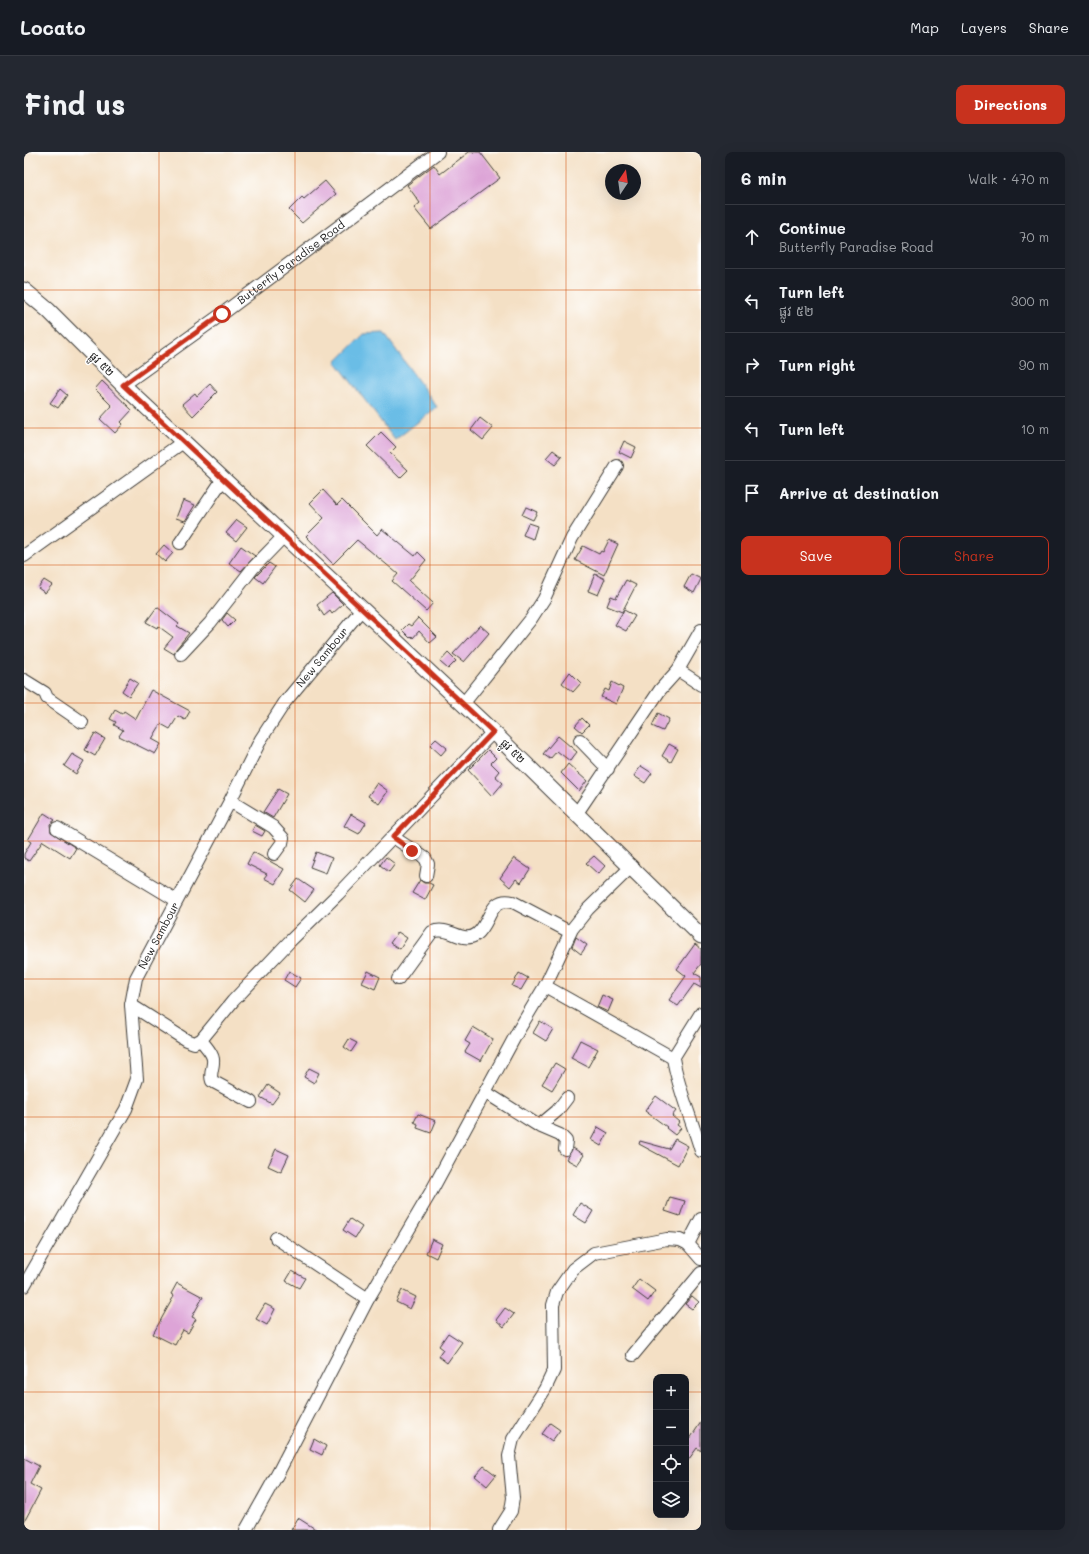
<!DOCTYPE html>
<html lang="en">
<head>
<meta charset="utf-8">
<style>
	body { margin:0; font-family:Mali,"Noto Sans Khmer",sans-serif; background:#242831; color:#f1f3f6 }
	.controls { position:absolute; right:12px; bottom:12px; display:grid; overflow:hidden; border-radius:8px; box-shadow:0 4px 16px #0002 }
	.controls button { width:36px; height:36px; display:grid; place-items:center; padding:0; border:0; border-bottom:1px solid #363941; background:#171b24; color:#f1f3f6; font:20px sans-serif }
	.compass { position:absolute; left:581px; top:12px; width:36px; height:36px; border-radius:50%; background:#171b24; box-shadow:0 4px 16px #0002; rotate:13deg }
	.stop { position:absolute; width:12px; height:12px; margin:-9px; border:3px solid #c8321e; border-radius:50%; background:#fff }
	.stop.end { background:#c8321e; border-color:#fff; box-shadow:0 1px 4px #0008 }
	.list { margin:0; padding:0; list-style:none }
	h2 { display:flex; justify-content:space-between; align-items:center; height:52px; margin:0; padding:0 16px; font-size:17px }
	h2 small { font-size:13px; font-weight:400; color:#9ea1a6 }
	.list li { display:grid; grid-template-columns:26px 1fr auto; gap:12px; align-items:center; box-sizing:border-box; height:64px; padding:0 16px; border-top:1px solid #363941 }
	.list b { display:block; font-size:15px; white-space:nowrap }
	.list p { margin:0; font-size:13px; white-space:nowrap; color:#9ea1a6 }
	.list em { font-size:13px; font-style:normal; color:#9ea1a6 }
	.actions { display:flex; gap:8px; padding:12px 16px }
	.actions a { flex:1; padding:9px 0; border:1px solid #c8321e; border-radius:8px; text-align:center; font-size:14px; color:#c8321e }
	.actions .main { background:#c8321e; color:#fff }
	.icon { flex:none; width:22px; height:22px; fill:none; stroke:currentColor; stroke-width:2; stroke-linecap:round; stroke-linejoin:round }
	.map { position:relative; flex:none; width:677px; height:1378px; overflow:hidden; border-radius:8px }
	header { display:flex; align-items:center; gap:24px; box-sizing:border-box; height:56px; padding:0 20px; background:#171b24; border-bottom:1px solid #363941 }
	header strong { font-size:19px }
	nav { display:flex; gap:22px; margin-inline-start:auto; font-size:14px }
	.intro { display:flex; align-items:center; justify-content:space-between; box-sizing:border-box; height:96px; padding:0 24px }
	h1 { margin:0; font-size:28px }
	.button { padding:10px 18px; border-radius:8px; background:#c8321e; color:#fff; font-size:14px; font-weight:700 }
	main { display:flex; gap:24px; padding:0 24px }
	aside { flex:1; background:#171b24; border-radius:8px; box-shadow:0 4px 16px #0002 }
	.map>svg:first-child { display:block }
</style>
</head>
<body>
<header>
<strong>Locato</strong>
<nav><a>Map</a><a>Layers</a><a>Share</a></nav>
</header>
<div class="intro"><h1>Find us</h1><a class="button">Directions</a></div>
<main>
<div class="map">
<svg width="677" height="1378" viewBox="0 0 677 1378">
	<rect width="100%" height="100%" fill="#fff"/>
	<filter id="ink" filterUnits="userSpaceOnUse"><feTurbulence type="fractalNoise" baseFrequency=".025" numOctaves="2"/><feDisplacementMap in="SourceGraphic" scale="8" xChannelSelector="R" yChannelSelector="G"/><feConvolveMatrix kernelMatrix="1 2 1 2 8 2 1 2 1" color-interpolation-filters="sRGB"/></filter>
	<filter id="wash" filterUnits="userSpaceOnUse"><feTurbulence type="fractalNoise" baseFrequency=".012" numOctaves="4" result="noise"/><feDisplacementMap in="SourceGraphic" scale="16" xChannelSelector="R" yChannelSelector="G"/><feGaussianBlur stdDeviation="0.9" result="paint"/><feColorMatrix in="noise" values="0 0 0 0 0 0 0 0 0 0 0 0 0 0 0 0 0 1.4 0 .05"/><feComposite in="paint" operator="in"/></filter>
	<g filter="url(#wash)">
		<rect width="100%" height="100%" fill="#f4e0c5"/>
		<path fill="#6bbde6" stroke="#446c81" d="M360,181L413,255L371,288L312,210L340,182Z"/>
		<g id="blocks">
			<path fill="#dda4d7" d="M445,0H456L476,26L407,77L390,56L396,51L383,33L410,13L416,22Z
				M301,29L312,42L278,71L265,58L278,45L280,47Z
				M78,229L108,258L97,270L99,272L91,281L76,267L88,254L71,237Z
				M186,232L193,240L169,264L158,252L171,241L173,244Z
				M36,237L43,243L34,256L26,251Z
				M456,266L469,276L459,288L447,278Z
				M357,280L372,295L366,301L384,318L376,326L343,294Z
				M600,289L612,295L607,306L595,300Z
				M529,298L538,305L531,313L522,306Z
				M299,338L313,353L318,348L353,383L358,377L391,404L394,400L402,408L385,429L409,451L402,459L368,429L374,422L333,388L309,412L282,384L300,366L286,351Z
				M159,348L171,353L161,369L152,366Z
				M502,355L513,360L509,368L498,363Z
				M213,368L223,375L212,389L202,381Z
				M504,371L513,374L509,387L499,383Z
				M585,388L594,392L580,423L551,408L559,394L575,402L577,399L579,400Z
				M140,393L149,401L141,410L132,402Z
				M217,394L231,404L217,419L205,411Z
				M245,411L251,415L239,431L231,425Z
				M571,422L581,427L574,443L564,439Z
				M667,422L677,427L670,441L660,435Z
				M20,428L28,433L21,441L14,436Z
				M602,428L612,433L598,460L583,454L587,444L592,446Z
				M308,441L319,452L308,462L306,459L300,464L293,453Z
				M133,455L155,472L153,474L165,481L152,497L150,502L140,496L149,485L134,474L133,476L122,470Z
				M600,458L611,464L602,479L591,473Z
				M203,461L211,468L204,475L198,468Z
				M394,466L413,485L406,491L395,479L389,486L388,484L386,486L378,478L384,472L387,474Z
				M456,473L465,481L440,510L429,502Z
				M424,501L432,509L424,517L416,510Z
				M546,520L557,531L549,540L538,531Z
				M106,526L114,531L105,544L98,539Z
				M588,530L599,536L592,552L577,545L581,537L585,539Z
				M127,538L166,559L161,568L154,564L146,577L137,572L128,587L137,592L131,602L95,584L99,578L90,573L92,570L86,567L91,558L98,562L100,559L112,567Z
				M634,561L645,567L639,579L628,574Z
				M558,566L565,573L558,580L551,574Z
				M71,581L81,587L71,604L61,598Z
				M534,584L553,600L546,609L533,599L526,607L519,602Z
				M412,587L423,596L417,603L406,593Z
				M645,592L654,597L647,610L638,604Z
				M464,598L472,606L467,611L475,619L471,624L479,631L468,644L444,618Z
				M48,602L60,609L52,622L40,614Z
				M544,612L563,629L555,639L537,621Z
				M617,614L628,621L621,631L610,624Z
				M353,631L364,639L355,652L344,644Z
				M254,637L263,642L249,666L239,660Z
				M20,661L31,668L26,672L27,680L52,696L46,706L19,689L5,709L0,706V702L7,690L4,688Z
				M327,662L342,671L335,682L320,674Z
				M231,673L241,679L238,684L228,679Z
				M229,700L260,717L251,732L240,726L243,722L223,712Z
				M292,700L308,706L302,721L286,715Z
				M570,704L581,714L574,722L562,711Z
				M362,705L371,712L365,720L356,713Z
				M490,706L506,717L497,731L492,727L486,735L476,726Z
				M274,727L290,738L281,750L266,738Z
				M396,728L400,731H405L409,733L401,748L388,741Z
				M374,780L383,786L376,797L366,791Z
				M552,785L563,793L557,802L548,795Z
				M671,792L677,797V812L670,821L677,825V836L670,832L654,854L645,848L662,824L653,817Z
				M265,819L277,826L271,835L260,828Z
				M344,819L356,825L351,837L338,831Z
				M495,821L504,826L497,838L488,834Z
				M578,843L589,848L584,860L573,855Z
				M516,869L529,877L522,889L509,881Z
				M449,875L469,887L457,909L441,900L446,892L441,889Z
				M325,887L333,891L327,900L320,895Z
				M556,888L574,897L564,915L547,906Z
				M531,911L541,917L528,938L518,932Z
				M285,916L295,921L290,931L280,925Z
				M244,933L256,941L248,952L236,945Z
				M632,944L652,959L648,964L655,970L653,973L657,976L651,983L642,976L643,975L621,959Z
				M394,962L412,969L407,981L393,976L394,972L390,970Z
				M574,975L584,981L577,994L567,988Z
				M651,987L664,994L654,1013L615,992L616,989L645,997Z
				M549,996L560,1003L553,1013L542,1007Z
				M252,997L265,1003L257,1020L244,1014Z
				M646,1045L661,1049L656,1064L641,1059Z
				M556,1051L569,1059L562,1071L549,1063Z
				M326,1067L338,1075L331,1086L319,1078Z
				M408,1087L418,1092L412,1106L402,1101Z
				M268,1119L281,1126L275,1136L262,1129Z
				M615,1127L631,1139L624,1149L608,1137Z
				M153,1131L179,1145L168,1165L172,1167L164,1181L159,1178L151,1193L129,1182L150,1144L147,1142Z
				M378,1138L392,1145L386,1157L372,1150Z
				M668,1144L675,1150L668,1157L661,1152Z
				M241,1152L251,1157L243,1173L232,1167Z
				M481,1156L490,1162L480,1175L472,1168Z
				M424,1181L438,1190L423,1211L414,1204L419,1197L415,1194Z
				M677,1270V1299L673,1296L662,1311V1293Z
				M526,1271L536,1278L528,1289L518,1282Z
				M290,1287L302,1294L298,1303L286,1297Z
				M0,1306L15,1314L6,1332L17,1338L0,1370Z
				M460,1314L472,1323L463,1334L451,1324Z
				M274,1366L293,1378H267Z"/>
		</g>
	</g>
	<g filter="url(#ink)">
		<use href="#blocks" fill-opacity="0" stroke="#3c3935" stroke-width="1"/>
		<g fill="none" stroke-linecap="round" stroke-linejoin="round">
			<g stroke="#3c3935" stroke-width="14">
				<g id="minor">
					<path id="s1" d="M99,233L198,162L414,0"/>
					<path d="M156,391L199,327"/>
					<path d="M0,404L159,290"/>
					<path d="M157,502L186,471L229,416L260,384"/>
					<path d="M654,518L677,533"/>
					<path d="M0,528L21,541L23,546L58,570"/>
					<path d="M439,552L507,467L520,447L548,386L593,314"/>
					<path d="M556,588L584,617"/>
					<path d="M206,649L249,675L259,686L258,691L250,702"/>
					<path d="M553,661L636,538L654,518L677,478"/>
					<path d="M33,676L152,748"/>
					<path d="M369,685L401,706L404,712L402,724"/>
					<path d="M374,827L408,780C426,773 438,793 453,782C467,771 465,744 489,750L546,780"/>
					<path d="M521,834L649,906"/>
					<path d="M107,853L162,888L170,891L177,888L209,849L265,790L314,742L469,580"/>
					<path d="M677,861L649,906C654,937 668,968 677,999"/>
					<path d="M177,888C181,894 188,900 189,907C190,915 185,922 188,929L227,950"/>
					<path d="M461,940L515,974L536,983L542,989L541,997"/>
					<path d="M515,974L533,959L543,946"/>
					<path d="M252,1086L344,1147"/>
					<path d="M664,1092L677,1067"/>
					<path id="s2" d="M0,1134L102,957L113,927L107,853L112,826L206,649L237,587L261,550L338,457"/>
					<path d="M609,1203L677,1121"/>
					<path d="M222,1378L254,1321L344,1147L408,1038L494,879L521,834L548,777L564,757L607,715"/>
					<path d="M475,1378L487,1359L489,1346L485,1304L489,1287L521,1237L530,1218L529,1153L533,1140L549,1117L570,1101L643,1087L656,1088L664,1092L677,1107"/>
				</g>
			</g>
			<g stroke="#3c3935" stroke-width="17">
				<path id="tertiary" d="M0,138L24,158L99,233L469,580L677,784"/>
			</g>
			<use href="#minor" stroke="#fff" stroke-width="12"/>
			<use href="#tertiary" stroke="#fff" stroke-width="15"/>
		</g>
	</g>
	<g fill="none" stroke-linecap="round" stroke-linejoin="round" filter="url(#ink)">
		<path stroke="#c8321e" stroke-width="5" d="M198,162L99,233L469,580L369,685L388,699"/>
	</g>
	<path fill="none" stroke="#d4530e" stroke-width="1" stroke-opacity="0.55" d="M135,0V1378M271,0V1378M406,0V1378M542,0V1378M0,138H677M0,276H677M0,413H677M0,551H677M0,689H677M0,827H677M0,965H677M0,1102H677M0,1240H632M662,1240H677"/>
	<g text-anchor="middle" stroke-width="3" stroke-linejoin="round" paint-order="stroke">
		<g font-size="11" fill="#1c1c1c" stroke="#fff">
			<text dy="4" stroke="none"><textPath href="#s1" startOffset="208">Butterfly Paradise Road</textPath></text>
			<text transform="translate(78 212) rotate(45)" y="4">ផ្លូវ ៥២</text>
			<text dy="4" stroke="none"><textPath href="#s2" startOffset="710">New Sambour</textPath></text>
			<text transform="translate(489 599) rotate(44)" y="4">ផ្លូវ ៥២</text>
			<text dy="4" stroke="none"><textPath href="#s2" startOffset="386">New Sambour</textPath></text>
		</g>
	</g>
</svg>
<div class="controls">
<button>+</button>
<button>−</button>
<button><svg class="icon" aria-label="locate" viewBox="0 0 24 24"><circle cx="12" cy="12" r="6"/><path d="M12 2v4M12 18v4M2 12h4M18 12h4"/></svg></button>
<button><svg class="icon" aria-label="layers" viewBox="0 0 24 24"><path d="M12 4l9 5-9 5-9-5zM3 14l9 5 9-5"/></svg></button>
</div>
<svg class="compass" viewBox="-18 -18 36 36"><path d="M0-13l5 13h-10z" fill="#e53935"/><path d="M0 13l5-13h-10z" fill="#9ea1a6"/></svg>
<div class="stop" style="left:198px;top:162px"></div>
<div class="stop end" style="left:388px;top:699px"></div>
</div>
<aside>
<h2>6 min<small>Walk · 470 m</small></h2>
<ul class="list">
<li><svg class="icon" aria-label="ahead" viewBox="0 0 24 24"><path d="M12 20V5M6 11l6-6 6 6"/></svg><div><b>Continue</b><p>Butterfly Paradise Road</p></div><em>70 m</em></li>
<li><svg class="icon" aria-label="left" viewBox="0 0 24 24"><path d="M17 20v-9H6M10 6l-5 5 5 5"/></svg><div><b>Turn left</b><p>ផ្លូវ ៥២</p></div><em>300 m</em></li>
<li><svg class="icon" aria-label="right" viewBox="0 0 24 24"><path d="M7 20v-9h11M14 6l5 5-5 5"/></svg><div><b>Turn right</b></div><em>90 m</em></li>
<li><svg class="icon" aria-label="left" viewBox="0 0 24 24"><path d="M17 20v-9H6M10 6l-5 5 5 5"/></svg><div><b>Turn left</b></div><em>10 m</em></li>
<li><svg class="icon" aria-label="arrive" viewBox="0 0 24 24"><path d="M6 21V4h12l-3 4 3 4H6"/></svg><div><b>Arrive at destination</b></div></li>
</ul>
<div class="actions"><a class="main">Save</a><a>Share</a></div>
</aside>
</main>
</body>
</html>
